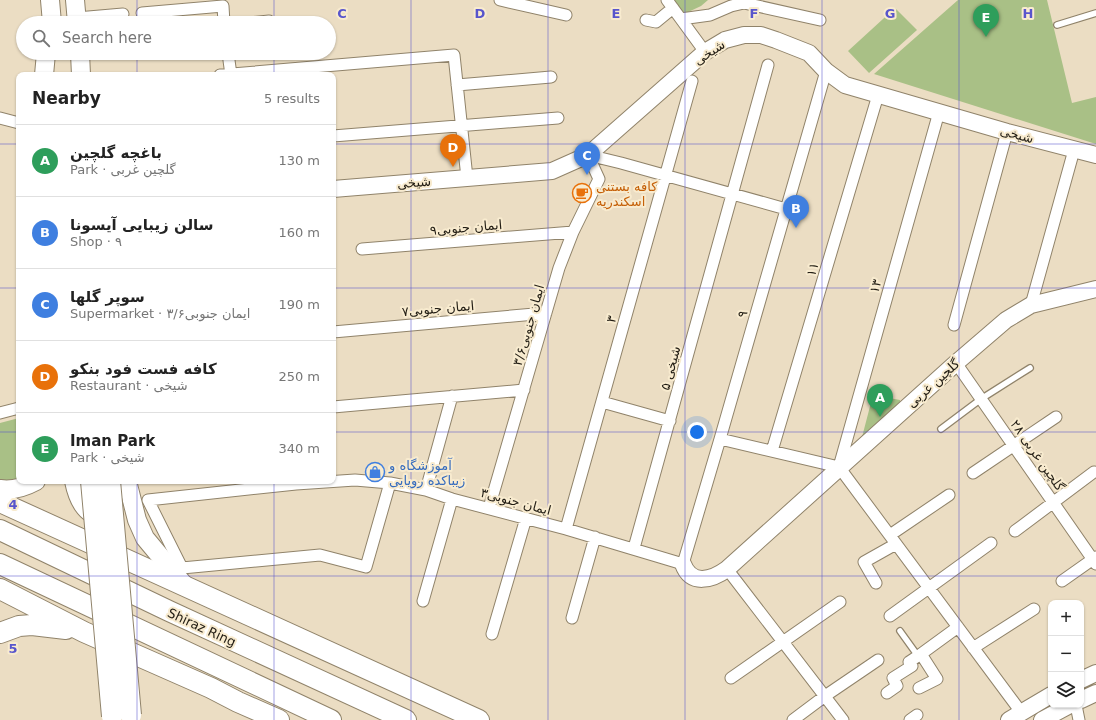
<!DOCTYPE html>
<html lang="en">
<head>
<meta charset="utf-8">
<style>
	body { margin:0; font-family:"DejaVu Sans",Cairo,sans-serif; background:#f6f6f6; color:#222 }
	.controls { position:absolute; right:12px; bottom:12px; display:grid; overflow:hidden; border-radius:8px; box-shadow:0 1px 3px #0004 }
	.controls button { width:36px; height:36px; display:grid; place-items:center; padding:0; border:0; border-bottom:1px solid #e0e0e0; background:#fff; color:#222; font:20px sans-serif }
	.you { position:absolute; left:697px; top:432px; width:14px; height:14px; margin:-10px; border:3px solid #fff; border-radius:50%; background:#1a73e8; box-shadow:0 0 0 6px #1a73e833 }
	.badge { display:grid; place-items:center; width:26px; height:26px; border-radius:50%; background:#5855cc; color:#fff; font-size:13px; font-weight:700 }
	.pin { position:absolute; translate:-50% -33px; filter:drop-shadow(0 1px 2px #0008) }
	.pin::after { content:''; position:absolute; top:21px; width:14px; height:12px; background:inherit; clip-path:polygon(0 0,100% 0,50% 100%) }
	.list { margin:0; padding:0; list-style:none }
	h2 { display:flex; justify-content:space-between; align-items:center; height:52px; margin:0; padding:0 16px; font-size:17px }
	h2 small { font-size:13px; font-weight:400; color:#767676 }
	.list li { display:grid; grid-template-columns:26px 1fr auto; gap:12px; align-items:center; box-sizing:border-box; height:72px; padding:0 16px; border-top:1px solid #e0e0e0 }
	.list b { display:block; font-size:15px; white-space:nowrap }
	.list p { margin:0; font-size:13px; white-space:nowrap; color:#767676 }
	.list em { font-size:13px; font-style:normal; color:#767676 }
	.icon { flex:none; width:22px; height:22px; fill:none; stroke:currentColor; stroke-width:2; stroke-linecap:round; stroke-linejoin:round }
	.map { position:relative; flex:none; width:1096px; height:720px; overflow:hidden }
	.search { position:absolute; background:#fff; box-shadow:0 1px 3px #0004; left:16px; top:16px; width:320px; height:44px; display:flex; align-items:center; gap:10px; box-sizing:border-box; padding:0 14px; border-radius:22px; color:#767676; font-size:15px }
	.panel { position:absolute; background:#fff; box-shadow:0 1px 3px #0004; left:16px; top:72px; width:320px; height:412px; border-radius:8px }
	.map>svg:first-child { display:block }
</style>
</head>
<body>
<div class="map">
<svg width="1096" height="720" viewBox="0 0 1096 720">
	<rect width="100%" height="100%" fill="#ebddc3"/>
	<path fill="#a9c086" d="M673,0H708L701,6L684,14Z
		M958,0H1047L1072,103L1096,97V144L874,74Z
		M895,8L917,30L869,73L848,51Z
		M873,395L900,400L901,409L862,437Z
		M19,418V481L0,487V423Z"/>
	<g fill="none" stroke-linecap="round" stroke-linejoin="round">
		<g stroke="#90836a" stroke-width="8">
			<path id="lane" d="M1057,25L1096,13
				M941,429L981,399L1030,368
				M900,631L918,656"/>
		</g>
		<g stroke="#90836a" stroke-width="13">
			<path id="street" d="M500,0L566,15
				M667,0L705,52
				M142,13L223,6L224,23
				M77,18L123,14
				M681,19L710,15L731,6L744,3L820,20
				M646,20L656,22L673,8
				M249,23L269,21
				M228,53L231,75
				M220,75L454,55L467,178
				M457,85L551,77
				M0,118L19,123
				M333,136L558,118
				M588,155L621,163L786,209
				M362,249L573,232
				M1031,305L1074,150
				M954,325L1007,132
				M333,332L546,313
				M956,363L1096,564
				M602,402L670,421
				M333,407L524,390
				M0,413L19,408
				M720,439L839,467
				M772,451L878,95
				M839,467L939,112
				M839,467L1021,712
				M973,473L1056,417
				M390,483L366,567L320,555L182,568L148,500L296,484L355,480L390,483L426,490L452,499L566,529L683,564L720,439L826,71
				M426,490L452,396
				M489,508L559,268L573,232L599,179L588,155
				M566,529L692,81
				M1015,531L1094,472
				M890,535L949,495
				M634,548L768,65
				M727,569L843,720
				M1062,581L1096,557
				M876,583L864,562L896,544
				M423,601L452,499
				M890,616L991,543
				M572,618L595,537
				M492,634L526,518
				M973,648L1034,609
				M731,678L840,602
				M919,688L937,679L921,654L958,627
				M887,693L897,686L893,678L912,666L909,662L921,654
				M1076,705L1079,720
				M793,720L825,696L878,660
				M910,720L917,715"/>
		</g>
		<g stroke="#90836a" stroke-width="18">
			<path id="secondary" d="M333,189L552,171L588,155L705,52L725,40L744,35H761L776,40L809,53L826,71L845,85L1007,132L1096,155
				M683,564C691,586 712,580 727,569L956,363L1006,320L1031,305L1096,289
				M1081,680L1096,673
				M1081,700L1096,693
				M1009,720L1051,695
				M1042,720L1070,705"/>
		</g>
		<g stroke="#90836a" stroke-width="20">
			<path id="primary" d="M50,0L52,23
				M75,0L77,23
				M80,53L81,75
				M44,75L46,53
				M74,481C77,496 85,519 104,514
				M127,481L137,520L145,538L185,586
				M0,489C13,491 25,487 36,481"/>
		</g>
		<g stroke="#90836a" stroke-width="22">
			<path id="highway" d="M0,502L479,720
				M0,530L169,611L406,720
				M0,564L331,720
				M0,589L84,632L211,688L238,702L279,720
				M0,633L19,626L32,625L66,629"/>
		</g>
		<use href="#lane" stroke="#fff" stroke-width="5.5"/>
		<use href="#street" stroke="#fff" stroke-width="11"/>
		<use href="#secondary" stroke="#fff" stroke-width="16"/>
		<use href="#primary" stroke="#fff" stroke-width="18"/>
		<use href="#highway" stroke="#fff" stroke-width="20"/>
		<g stroke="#90836a" stroke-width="22" stroke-linecap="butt">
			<path id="highway-bridge" d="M91,481L112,716
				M110,481L131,715"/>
		</g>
		<use href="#highway-bridge" stroke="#fff" stroke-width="20"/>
	</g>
	<path fill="none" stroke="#5855cc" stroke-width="1" stroke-opacity="0.55" d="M137,0V23M274,0V23M411,0V720M548,0V720M685,0V720M822,0V720M959,0V720M137,53V75M274,53V75M0,144H19M333,144H1096M0,288H19M333,288H1096M0,432H19M333,432H1096M137,481V720M274,481V720M0,576H1096"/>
	<defs>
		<g id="cafe-ring" transform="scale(1)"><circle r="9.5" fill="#f8ebcf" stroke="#e8710a" stroke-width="1.5"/><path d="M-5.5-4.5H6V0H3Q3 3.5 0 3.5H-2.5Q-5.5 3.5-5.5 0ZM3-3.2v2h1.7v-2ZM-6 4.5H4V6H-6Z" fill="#e8710a"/></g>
		<g id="shop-ring" transform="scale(1)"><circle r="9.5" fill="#f8ebcf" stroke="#3f7fe0" stroke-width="1.5"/><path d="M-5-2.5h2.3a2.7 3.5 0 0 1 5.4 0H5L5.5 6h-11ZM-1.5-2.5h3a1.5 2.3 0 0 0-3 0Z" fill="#3f7fe0"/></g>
	</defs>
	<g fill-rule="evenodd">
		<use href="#cafe-ring" x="582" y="193"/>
		<use href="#shop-ring" x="375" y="472"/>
	</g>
	<g text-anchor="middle" stroke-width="4" stroke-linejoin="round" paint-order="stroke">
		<g font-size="13" fill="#221d14" stroke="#f8ebcf">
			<text transform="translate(709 52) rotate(-34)" y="5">شیخی</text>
			<text transform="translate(1017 134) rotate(15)" y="5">شیخی</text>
			<text transform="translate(414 182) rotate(-5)" y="5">شیخی</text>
			<text transform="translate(466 227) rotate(-5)" y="5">ایمان جنوبی۹</text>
			<text transform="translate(812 269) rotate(-73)" y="5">۱۱</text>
			<text transform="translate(875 286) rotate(-74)" y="5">۱۳</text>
			<text transform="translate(438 308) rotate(-5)" y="5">ایمان جنوبی۷</text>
			<text transform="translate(742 314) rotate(-74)" y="5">۹</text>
			<text transform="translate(611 319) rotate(-74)" y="5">۳</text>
			<text transform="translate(528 325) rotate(-74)" y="5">ایمان جنوبی۳/۶</text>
			<text transform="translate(670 368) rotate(-75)" y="5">شیخی ۵</text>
			<text transform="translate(933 383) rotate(-42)" y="5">گلچین غربی</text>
			<text transform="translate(1038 455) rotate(55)" y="5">گلچین غربی ۲۸</text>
			<text transform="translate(516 501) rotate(15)" y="5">ایمان جنوبی۳</text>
			<text transform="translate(202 627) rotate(25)" y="5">Shiraz Ring</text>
		</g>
		<g font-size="13" fill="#c56008" stroke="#f8ebcf" text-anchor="start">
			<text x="596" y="191">کافه بستنی<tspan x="596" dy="15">اسکندریه</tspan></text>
		</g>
		<g font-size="13" fill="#366cbe" stroke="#f8ebcf" text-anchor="start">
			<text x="389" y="470">آموزشگاه و<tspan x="389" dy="15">زیباکده رویایی</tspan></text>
		</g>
	</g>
	<g font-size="13" text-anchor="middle" font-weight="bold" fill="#5855cc" stroke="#f8ebcf" stroke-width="4" stroke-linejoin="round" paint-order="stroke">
		<text x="342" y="18">C</text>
		<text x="480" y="18">D</text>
		<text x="616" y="18">E</text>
		<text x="754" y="18">F</text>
		<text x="890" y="18">G</text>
		<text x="1028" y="18">H</text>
		<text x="13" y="509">4</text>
		<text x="13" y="653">5</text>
	</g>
</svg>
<div class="controls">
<button>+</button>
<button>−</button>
<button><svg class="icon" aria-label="layers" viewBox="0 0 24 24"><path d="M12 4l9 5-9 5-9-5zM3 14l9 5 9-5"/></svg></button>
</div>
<div class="you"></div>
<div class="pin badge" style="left:880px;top:417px;background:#2e9e5b">A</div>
<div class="pin badge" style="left:796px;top:228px;background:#3f7fe0">B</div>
<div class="pin badge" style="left:587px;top:175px;background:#3f7fe0">C</div>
<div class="pin badge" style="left:453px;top:167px;background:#e8710a">D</div>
<div class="pin badge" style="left:986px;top:37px;background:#2e9e5b">E</div>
<div class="search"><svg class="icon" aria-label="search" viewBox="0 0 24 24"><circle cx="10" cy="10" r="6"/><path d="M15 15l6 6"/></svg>Search here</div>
<section class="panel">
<h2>Nearby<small>5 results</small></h2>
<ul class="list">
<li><span class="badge" style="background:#2e9e5b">A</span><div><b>باغچه گلچین</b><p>Park · گلچین غربی</p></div><em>130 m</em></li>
<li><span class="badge" style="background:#3f7fe0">B</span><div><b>سالن زیبایی آیسونا</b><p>Shop · ۹</p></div><em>160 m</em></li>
<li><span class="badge" style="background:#3f7fe0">C</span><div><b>سوپر گلها</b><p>Supermarket · ایمان جنوبی۳/۶</p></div><em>190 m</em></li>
<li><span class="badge" style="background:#e8710a">D</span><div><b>کافه فست فود بنکو</b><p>Restaurant · شیخی</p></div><em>250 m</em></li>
<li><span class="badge" style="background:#2e9e5b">E</span><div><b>Iman Park</b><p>Park · شیخی</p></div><em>340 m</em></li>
</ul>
</section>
</div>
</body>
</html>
